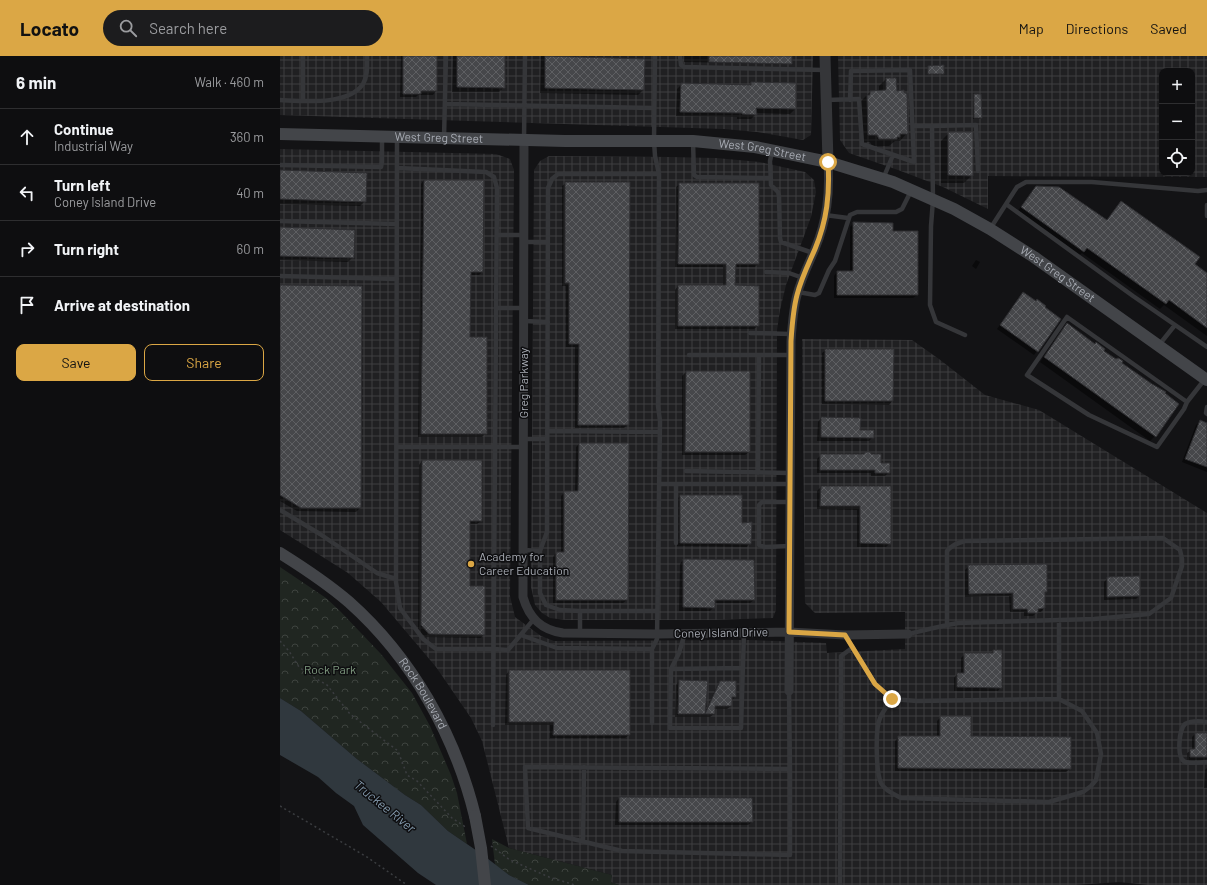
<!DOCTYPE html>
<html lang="en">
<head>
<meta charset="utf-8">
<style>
	body { margin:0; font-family:Barlow,sans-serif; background:#1c1c1e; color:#f1f3f6 }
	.controls { position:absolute; right:12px; top:12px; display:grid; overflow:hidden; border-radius:8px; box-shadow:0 1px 3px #0004 }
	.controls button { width:36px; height:36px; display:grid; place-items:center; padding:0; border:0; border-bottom:1px solid #2e2e30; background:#0e0e10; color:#f1f3f6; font:20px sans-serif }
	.stop { position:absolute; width:12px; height:12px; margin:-9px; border:3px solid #dba745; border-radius:50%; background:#fff }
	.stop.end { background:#dba745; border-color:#fff; box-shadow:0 1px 4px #0008 }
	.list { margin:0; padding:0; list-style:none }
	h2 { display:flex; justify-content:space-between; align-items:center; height:52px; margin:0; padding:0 16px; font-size:17px }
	h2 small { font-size:13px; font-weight:400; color:#9b9c9f }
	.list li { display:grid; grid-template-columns:26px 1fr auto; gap:12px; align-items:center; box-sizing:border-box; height:56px; padding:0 16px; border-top:1px solid #2e2e30 }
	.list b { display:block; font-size:15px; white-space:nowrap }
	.list p { margin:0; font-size:13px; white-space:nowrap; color:#9b9c9f }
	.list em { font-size:13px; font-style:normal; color:#9b9c9f }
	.actions { display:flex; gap:8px; padding:12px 16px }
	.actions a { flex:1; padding:9px 0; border:1px solid #dba745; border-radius:8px; text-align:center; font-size:14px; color:#dba745 }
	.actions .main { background:#dba745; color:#111 }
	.icon { flex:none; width:22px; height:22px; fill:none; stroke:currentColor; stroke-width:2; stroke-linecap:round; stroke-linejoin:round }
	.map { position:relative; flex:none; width:927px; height:829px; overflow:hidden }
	header { display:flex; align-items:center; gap:24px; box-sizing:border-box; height:56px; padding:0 20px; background:#dba745; color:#111 }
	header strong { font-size:19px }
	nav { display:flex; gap:22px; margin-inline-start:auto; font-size:14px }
	.search { width:280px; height:36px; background:#1c1c1e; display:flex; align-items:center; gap:10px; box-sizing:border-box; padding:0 14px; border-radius:22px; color:#9b9c9f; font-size:15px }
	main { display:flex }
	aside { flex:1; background:#0e0e10 }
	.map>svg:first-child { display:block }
</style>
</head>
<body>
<header>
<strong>Locato</strong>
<div class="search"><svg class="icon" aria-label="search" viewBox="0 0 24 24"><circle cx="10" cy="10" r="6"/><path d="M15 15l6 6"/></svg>Search here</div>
<nav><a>Map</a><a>Directions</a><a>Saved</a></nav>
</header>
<main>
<aside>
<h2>6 min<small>Walk · 460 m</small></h2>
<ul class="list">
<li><svg class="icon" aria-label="ahead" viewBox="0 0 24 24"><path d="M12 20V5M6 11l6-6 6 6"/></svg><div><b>Continue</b><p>Industrial Way</p></div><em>360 m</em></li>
<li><svg class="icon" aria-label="left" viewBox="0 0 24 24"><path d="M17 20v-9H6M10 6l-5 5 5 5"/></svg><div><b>Turn left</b><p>Coney Island Drive</p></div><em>40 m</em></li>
<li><svg class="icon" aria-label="right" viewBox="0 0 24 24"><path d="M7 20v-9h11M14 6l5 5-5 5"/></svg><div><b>Turn right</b></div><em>60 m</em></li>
<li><svg class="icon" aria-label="arrive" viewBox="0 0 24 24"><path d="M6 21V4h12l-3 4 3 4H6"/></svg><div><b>Arrive at destination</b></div></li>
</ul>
<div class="actions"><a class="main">Save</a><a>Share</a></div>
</aside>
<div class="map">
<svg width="927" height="829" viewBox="0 0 927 829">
	<defs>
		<pattern id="industrial-grid" width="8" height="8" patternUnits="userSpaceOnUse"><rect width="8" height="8" fill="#202022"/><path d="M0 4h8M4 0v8" fill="none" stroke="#3e3e40"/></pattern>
		<pattern id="forest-crowns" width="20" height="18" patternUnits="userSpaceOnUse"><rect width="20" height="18" fill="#202621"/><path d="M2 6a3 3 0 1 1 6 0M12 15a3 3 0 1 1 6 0" fill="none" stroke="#3e433f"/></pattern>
		<pattern id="building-cross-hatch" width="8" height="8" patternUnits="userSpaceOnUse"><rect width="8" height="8" fill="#46474a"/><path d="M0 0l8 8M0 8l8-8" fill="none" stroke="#5e5f62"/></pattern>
	</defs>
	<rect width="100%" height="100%" fill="#131315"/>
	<path fill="url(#industrial-grid)" fill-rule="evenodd" d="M0,0H533L531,79L523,84L477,76L444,73L0,59Z
		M558,0H927V121L708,120V153L663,131L618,114L569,97L560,84ZM882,15H912V117H882Z
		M0,93L216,98L230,103L234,114L230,540L235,561L261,580L274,585L468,584L546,587L547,597L625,593V556L535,557L525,547L522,283L632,284L659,303L705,339L759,354L927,457V829H868L839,826L795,829H339L330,826L332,819L229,792L202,685L191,662L156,611L101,546L68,517L0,474Z
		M269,100L389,101L436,102L480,106L525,116L534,124L536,136L531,161L506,229L500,254L497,274L496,554L493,562L433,564H286L270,562L262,557L255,549L251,531L254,114L260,105Z"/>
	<path fill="url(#forest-crowns)" d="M0,511L46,542L60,555L101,598L132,637L150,670L171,719L177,737L187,788L168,775L141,749L125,739L77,703L21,655L0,642Z
		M212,783L229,792L332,819L331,826L339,829H249L229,819L215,809Z"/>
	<path fill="#30383e" d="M0,642L21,655L77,703L125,739L141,749L168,775L203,799L229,819L249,829H156L138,817L83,769L74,750L56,737L38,721L0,699Z"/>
	<path fill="#0007" d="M121,0H156V35L153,39H138L136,41H120Z
		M173,0H224V31L219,36H172Z
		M261,0H296V2L363,34L358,39L260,37Z
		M404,0H511V8L404,6Z
		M606,23L616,36L627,77L620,85H615L609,90H592L590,86H581L579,47L590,36L599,35V30Z
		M472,27L515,53L510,58L476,57V58L471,63H457V61L396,60L397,33L402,28L469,30Z
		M694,39L701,62L700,63H693Z
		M669,77L692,119L684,127H661V85Z
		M0,115L85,145L80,150L0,148Z
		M144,124L202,216L199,219H190L189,282L206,377L202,381H138L141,128Z
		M286,127L348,368L344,372H295V291H286V230H282V130Z
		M400,128L478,208L475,211H455L454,230L478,270L474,273H395V234L398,230H443V211H395L396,131Z
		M756,131L826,165L841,146L913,208L927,218V280L884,249L880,253L802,197L798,200L737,156Z
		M574,167L612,176L637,239L633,242H554V220L557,216H570V171Z
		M0,172L73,201L68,206L0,204Z
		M696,204L700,206L696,213L692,210Z
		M0,230L80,452L76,456L17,455L0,445Z
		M740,241L764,251L780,263L754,299L717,273Z
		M788,268L841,307L875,380L870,385L760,306L783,273Z
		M546,294H613L612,345L609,349L542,348V297Z
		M406,316H469V396L465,399H402V320Z
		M541,362L579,375L593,381L589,385H537L538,366Z
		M920,366L927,368V416L902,406L916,369Z
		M299,388L347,544L343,547H273V501L276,497H281V440L285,436H295L296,391Z
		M585,397L590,399L609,416L605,420H591V417H537V403L541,399H583Z
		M142,405L201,465L197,468H189V531L204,578L201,582L145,581L138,573L139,409Z
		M541,431H610V487L606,491H577V454L537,453V435Z
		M400,440L470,487L467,491L397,490V443Z
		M403,504L474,544L470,547H434V551L430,555H399L400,508Z
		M689,510L766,536L764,538V552L761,556H757L753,560H744V556H730L729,540L685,541V514Z
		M828,522L859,540L856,543L824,544V526Z
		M713,595L721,631L718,635H674V622L677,618H681V602L685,598H710Z
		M229,615L349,679L345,682H270V669H225L226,619Z
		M399,625L425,657L437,630L441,626L455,641L451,645V650L447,653H434V658L430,661H395L396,629Z
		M661,661L690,681L790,713L786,716L615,715V685L619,681H657V665Z
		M915,678H927V708L924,704H907V697L912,694V681Z
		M927,712V732H924L925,714Z
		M339,742L472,766L468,769H335L336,746Z"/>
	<path fill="url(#building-cross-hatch)" stroke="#2e2e31" d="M123,0H157V35H141V38H123Z
		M177,0H225V32L177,31Z
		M265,0L365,3L364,34L265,32Z
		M429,0H512V8L429,6Z
		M664,9V18H648V10Z
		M606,22H616L617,35L624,34V36L627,38L628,78H620V81H617V83H599L597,79H588L587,39H590V35L606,34Z
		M471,26L516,27V53L476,52L477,59L462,58V57L400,56L401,27L471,29Z
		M694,38H701L702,62H694Z
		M668,76H693V120L668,119Z
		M0,114L87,117L86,146L0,143Z
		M144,124H204L203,216H191L190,281H207V378H141Z
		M285,126H350L349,369H298L299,288H289V227H285Z
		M399,127H479V208H456L455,229L479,230V270H398V229H446V208H398Z
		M756,130L779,131L827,164L841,145L920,201L915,208L927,217V272L889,244L886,248L807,192L804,196L741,151Z
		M573,166L613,167V175H638V239H557V215H573Z
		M0,171L75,174L74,202L0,200Z
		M0,229L82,230L81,452H21L0,439Z
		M743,236L756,245L757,243L766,250L765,251L781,263L758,296L720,269Z
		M787,267L815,288L816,286L825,293L824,295L836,303L838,302L840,303L843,305L842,307L872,328L886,336L885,337L899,348L876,381L764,301Z
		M545,293H614L613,345H545Z
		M406,315H470V396H405Z
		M541,361L581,362L580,374H594V382L541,381Z
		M920,364L927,367V411L905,403Z
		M299,387H349L348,544H276V496H284V435H298Z
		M585,396H591V398H601V407H610V417H595V414H540V398H584Z
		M142,404H202V465H190V530H205V579L149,578L141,569Z
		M541,430H611V488L580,487V450H540Z
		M400,439H462V467L472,466L471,488L400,487Z
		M403,503L474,504L475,544H435V552L403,551Z
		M767,508V536H765V552L758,553V557H748L747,553H733V537L689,538L688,509Z
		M860,520V540L827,541V521Z
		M713,594H722V632L677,631V617H684V597H713Z
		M229,614H350V679H273L274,666H229Z
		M399,624L428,625L425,658L440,625H456V641H452V650H435V658H398Z
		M660,660H691V680L791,681V713L618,712V680H660Z
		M915,677H927V701H910V693H915Z
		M339,741L472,742L473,766H339Z"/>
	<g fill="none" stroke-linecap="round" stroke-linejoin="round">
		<path stroke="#3b3d40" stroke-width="1.5" stroke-dasharray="2 3" stroke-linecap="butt" d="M0,585L9,595L19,611L31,620L47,629L70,658L118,695L127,719L137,725L172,762L187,772
			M0,750L87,801L127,829
			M211,790L230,804L269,821L295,829"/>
		<path stroke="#353639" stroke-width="4.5" d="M400,0L401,9L404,11L545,14
			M0,44C23,45 68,50 83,28C88,20 87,9 87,0
			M546,44L579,43L582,88L634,106L630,14L571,15L570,44
			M23,45V0
			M165,48L374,52
			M633,70H652
			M117,82L116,526L120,552L143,583L156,593H214L228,594L254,563
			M164,82L166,0
			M244,84L245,0
			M413,85L414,119L417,121L490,122
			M492,96L490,105L491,129L498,136L499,140L500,182L501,186L533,197
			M0,109L101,111L102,106V82
			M117,112L206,116L214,121L217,132L213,669
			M603,123L613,99
			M726,148L853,240L927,291
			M927,149V160
			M545,159L568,162
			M0,165L117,168
			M710,173L737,131L746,126H812L918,135L927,134
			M217,179H244
			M244,186H268
			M486,216L509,217L523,222
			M0,220L117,223
			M518,236L535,239L539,237L549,214L555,205L570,159L577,156H616L622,153L631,135
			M216,252H244
			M244,265L268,266
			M470,277L511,278
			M685,279L656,266L650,249L651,170L653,144L652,70L696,69L698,115
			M879,289L895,269
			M409,299H511
			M907,346L787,261L747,319L809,359L877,391L904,353L907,346L925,323
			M927,351L926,357L927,358
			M267,375L380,376
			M244,383H267
			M117,391H244
			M406,415L510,417
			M478,417L479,299
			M379,428H510
			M0,454L40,478L97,517L116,523
			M396,487V428
			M510,490L485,491L479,489V449L482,446H510
			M244,494L260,495
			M300,555L280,554L266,549L260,537V495L267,476L268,132L272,123L278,118H379
			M300,577V555H377
			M405,577L399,597L391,613L390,672H461L464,576
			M628,578C645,574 661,570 678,567L814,563L869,558L891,542L902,510V503L900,494L883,482L685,485C677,487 672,489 667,495V569
			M241,579L277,592L372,593L377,583L380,365L378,350L379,118L375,100L374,85L375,0
			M565,579L595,628L612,643L637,645L779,643L802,655L817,677L821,698L816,724L811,730L803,736L769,746L621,742C614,738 605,735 601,727C596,716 595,673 600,662C603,655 608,649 612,643
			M391,613L463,612
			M509,635L510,713L245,711L248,772L342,795L510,799V713
			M779,643V564
			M927,666C920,665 912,664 905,668C899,673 896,702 905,706C911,708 921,706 927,706
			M372,667V593
			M303,785L304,711
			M560,829L561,600L572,592"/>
		<path stroke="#353639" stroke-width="9" d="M244,84L243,541C249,562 261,574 283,577L377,578L509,576L565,579L628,578
			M509,635L511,285C512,270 513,254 517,239C521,223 528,209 535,193C547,164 550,138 548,106"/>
		<path stroke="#353639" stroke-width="11" d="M545,0L548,106"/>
		<g stroke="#434549" stroke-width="12">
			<path id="s1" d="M0,78L285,85H413L475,91L548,106L613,126L674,153L710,173L754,201L927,324"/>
			<path id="s2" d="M0,497C24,512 48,528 69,546C132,602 175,679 195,760"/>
		</g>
		<path stroke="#434549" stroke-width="12" d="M195,760L201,792L205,829"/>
	</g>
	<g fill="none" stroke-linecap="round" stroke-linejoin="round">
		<path stroke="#dba745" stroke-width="5" d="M548,106C550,138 547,164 535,193C528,209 521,223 517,239C513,254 512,270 511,285L509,576L565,579L595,628L612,643"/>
	</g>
	<circle fill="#dba745" stroke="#0e0e10" stroke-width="1.5" cx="191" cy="508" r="4"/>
	<g text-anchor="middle" stroke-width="3" stroke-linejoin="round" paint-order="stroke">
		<g font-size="12" fill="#a7abb3" stroke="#0e0e10">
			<text dy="4" stroke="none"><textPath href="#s1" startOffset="159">West Greg Street</textPath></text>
			<text dy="4" stroke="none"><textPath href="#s1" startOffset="483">West Greg Street</textPath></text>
			<text dy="4" stroke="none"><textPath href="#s1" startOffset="807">West Greg Street</textPath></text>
			<text transform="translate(244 327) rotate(-90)" y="4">Greg Parkway</text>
			<text transform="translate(441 577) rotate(-1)" y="4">Coney Island Drive</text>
			<text dy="4" stroke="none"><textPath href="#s2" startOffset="203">Rock Boulevard</textPath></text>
		</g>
		<g font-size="12" fill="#a7abb3" stroke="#0e0e10" text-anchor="start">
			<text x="199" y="505">Academy for<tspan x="199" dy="14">Career Education</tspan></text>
		</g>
		<g font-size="12" fill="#809c81" stroke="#0e0e10">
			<text x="50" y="618">Rock Park</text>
		</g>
		<g font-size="13" font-style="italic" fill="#8298ab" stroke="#0e0e10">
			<text transform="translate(105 750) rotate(39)" y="5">Truckee River</text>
		</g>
	</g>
</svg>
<div class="controls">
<button>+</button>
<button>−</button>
<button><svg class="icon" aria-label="locate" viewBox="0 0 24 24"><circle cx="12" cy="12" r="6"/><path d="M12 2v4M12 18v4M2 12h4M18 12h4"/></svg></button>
</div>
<div class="stop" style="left:548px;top:106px"></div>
<div class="stop end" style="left:612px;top:643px"></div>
</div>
</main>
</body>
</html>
